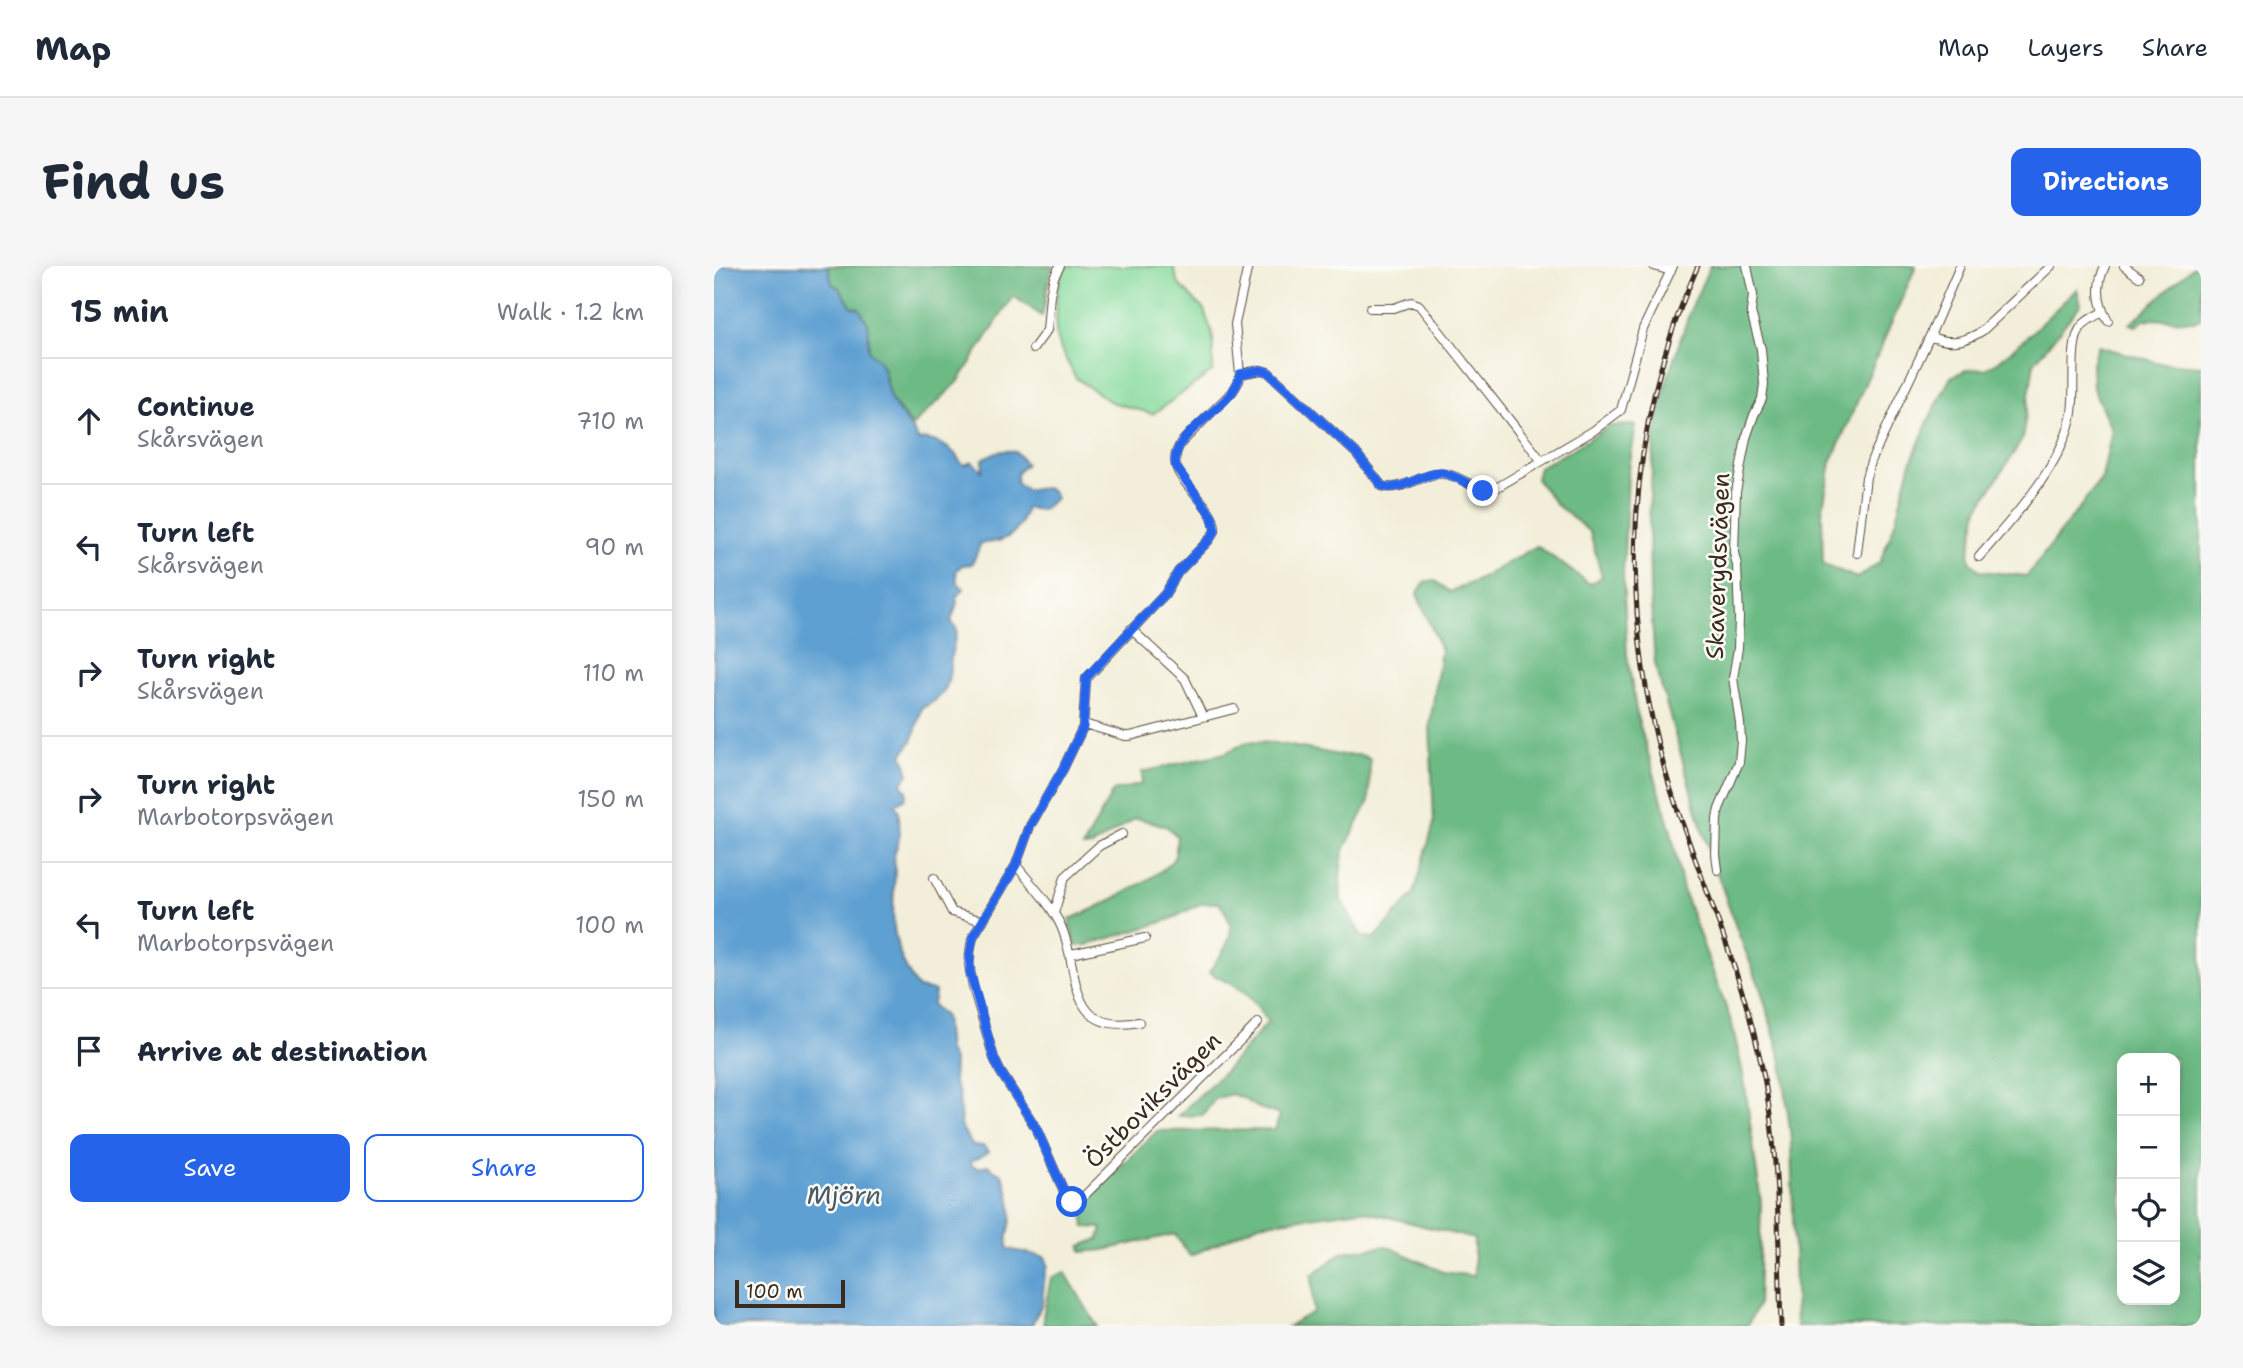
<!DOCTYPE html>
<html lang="en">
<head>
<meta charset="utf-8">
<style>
	body { margin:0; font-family:"Shantell Sans",sans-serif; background:#f6f6f7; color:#1f2937 }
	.controls { position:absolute; right:21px; bottom:21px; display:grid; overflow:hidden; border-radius:14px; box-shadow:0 4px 18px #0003 }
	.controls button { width:63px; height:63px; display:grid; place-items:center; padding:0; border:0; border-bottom:2px solid #e0e1e3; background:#fff; color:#1f2937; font:35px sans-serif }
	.scale { position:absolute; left:21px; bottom:18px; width:110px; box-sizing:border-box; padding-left:7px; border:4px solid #3b2a1e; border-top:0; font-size:19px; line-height:24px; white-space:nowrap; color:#3b2a1e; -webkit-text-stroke:5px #fdfcf7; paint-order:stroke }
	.stop { position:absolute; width:21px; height:21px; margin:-16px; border:5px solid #2563eb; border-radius:50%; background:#fff }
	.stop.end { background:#2563eb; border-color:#fff; box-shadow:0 2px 7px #0008 }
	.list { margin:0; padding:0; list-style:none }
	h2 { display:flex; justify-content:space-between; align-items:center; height:91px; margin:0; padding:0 28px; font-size:30px }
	h2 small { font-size:23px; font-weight:400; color:#747a83 }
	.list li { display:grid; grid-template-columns:46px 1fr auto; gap:21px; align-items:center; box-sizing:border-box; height:126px; padding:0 28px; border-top:2px solid #e0e1e3 }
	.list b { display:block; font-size:26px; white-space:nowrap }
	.list p { margin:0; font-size:23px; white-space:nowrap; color:#747a83 }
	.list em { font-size:23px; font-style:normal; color:#747a83 }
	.actions { display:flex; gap:14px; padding:21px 28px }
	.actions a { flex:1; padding:16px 0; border:2px solid #2563eb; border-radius:14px; text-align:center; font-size:24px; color:#2563eb }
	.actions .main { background:#2563eb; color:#fff }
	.icon { flex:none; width:38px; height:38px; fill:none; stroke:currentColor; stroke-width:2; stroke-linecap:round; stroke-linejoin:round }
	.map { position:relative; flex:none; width:1487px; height:1060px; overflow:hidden; border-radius:14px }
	header { display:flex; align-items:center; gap:42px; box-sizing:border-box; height:98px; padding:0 35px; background:#fff; border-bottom:2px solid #e0e1e3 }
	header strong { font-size:33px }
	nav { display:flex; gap:38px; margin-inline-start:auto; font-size:24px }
	.intro { display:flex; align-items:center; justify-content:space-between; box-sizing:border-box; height:168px; padding:0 42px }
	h1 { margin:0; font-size:49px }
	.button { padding:18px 32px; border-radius:14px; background:#2563eb; color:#fff; font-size:24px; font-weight:700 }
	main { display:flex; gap:42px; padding:0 42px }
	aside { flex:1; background:#fff; border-radius:14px; box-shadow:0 4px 18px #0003 }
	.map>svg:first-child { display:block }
</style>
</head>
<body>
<header>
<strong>Map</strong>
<nav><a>Map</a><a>Layers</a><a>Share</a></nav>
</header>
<div class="intro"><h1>Find us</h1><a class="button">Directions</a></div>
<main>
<aside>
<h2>15 min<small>Walk · 1.2 km</small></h2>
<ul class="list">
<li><svg class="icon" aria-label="ahead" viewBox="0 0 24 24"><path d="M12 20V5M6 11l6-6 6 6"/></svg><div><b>Continue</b><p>Skårsvägen</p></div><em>710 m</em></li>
<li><svg class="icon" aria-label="left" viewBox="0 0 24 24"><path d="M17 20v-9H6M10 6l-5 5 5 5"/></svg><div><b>Turn left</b><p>Skårsvägen</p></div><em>90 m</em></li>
<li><svg class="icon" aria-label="right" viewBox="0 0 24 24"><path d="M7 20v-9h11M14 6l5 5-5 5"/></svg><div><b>Turn right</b><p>Skårsvägen</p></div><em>110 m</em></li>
<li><svg class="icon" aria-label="right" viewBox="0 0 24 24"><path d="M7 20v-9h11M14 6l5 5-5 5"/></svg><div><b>Turn right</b><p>Marbotorpsvägen</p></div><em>150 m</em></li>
<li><svg class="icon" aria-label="left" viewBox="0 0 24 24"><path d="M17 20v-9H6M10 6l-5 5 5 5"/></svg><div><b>Turn left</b><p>Marbotorpsvägen</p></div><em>100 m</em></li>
<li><svg class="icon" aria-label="arrive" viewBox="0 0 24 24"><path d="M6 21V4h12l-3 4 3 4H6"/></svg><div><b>Arrive at destination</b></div></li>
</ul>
<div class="actions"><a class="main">Save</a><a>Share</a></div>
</aside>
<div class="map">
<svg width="1487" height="1060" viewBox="0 0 1487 1060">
	<rect width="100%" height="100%" fill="#fdfcf7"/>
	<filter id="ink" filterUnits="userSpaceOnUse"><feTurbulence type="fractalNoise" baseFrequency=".0143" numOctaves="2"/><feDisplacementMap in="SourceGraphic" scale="14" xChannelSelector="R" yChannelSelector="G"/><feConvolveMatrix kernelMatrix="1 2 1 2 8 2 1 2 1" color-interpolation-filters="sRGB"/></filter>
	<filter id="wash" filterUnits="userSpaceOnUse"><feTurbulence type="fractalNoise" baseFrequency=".00686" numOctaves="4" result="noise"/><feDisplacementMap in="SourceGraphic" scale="28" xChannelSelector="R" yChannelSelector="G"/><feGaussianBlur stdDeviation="1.57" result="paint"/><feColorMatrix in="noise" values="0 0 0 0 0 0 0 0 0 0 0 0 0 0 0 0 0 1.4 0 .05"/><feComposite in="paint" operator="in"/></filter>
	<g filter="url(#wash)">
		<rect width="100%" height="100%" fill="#f2eed9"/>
		<path fill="#86da9c" stroke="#60825d" stroke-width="2" d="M353,0H459L464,17L490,44L499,70V105L439,148L397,136L362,112L348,86L342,68L343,24L349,5Z"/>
		<path fill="#6cba84" stroke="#547251" stroke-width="2" fill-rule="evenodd" d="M114,0H339C332,17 333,33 328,50L299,30L244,116L198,160L176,132L170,103L155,86L154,58L138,41L126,23L118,18Z
			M996,0H1202L1117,196L1108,247L1109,298L1143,312L1166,296L1180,260L1196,199L1215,153L1237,111L1252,104L1271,103L1285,95L1312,72L1363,23L1367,38L1320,97L1308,174L1264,243L1255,287L1257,297L1267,305L1313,310L1388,212L1398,164L1379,122L1378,97L1384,80L1446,97L1487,100V1060H1082L1077,873L1068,796L1046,721L1023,664L989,566L941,398L936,325L935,245L941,167L951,120L976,45ZM1408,792H1461V1034H1408Z
			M1480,0H1487V53L1480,55L1432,53L1422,60L1416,58Z
			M922,159L914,209L909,308L913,389L923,450L957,565L969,624L1018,758L1030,813L1047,937L1044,1039L1033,1060H574L599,1046L598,1009L629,986L673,980L729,1006L760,1010V973L647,944L545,958L476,990L461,968L390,984L368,986L367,980L385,973L388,962L370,961L369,939L374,932L443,865L561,864L566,849L542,841L529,832L517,828L501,833L489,849L464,850L514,802L554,756C546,743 535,729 522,721C513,715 504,712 495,706C512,680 528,666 505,637H488L457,653L426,663L373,679L362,680L356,661V653C377,645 450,610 460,592C463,586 462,576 463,570L452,560L422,552L378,580L369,581L399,525L428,518V506L511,487L533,476L561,477L625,489H647L656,493L655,535L629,586L626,611L627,634L648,671L661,672L700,628L720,557L716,458L727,384L703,328L711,316L720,314L736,326L764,314L823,280L876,318L888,311L876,266L843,239L822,213L825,201L852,187L896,160Z
			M351,1006L383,1060H330L329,1051L337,1012Z"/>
		<path fill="#5ea0d2" stroke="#4c6578" stroke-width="2" d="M0,0H114L118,18L126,23L138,41L145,42L154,58L155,86C175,99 168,111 176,131C183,147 196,155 204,174C215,172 228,177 238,185C243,189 244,195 250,199L258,196L268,205L269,193C280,186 289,183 302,186L312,198L303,207V218L313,224L332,222L339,226L342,232L328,244L312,242C306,267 293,277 267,277L258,298L248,299L242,305L243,316L250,323L242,331L243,338L237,355L243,364C241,373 238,383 237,392C234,420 235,429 208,442L199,473L188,489L193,500L194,508L187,518L193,525L191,532L181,539L185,545C185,554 186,564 185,573C184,584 176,587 181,600C180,638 174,661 190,698C195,707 197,714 204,722L221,725L220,734L218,738L231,751L234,785L240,796L239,815L245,828L247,861L259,880H269L274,886L265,892L256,895L257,900L266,902L274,899L280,905L287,907C294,920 299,940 297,954C296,964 291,973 294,983L331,991L334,999L331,1007L328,1038L317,1060H0Z"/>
	</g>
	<g filter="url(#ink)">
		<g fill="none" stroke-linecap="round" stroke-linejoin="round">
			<g stroke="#56473a" stroke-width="10">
				<path id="minor" d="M534,0L521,58L526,108L525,115L519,125L468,176C441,211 503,232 501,265L495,274L464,306L451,328L372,413L369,461L349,503L316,560L302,599L259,671L257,679L255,698L259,721L280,792L286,805L322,862L352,930L358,936L369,931L544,757
					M940,0L957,5
					M1391,0C1382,19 1383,37 1394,55
					M1410,0L1425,11
					M656,42H680L697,36L705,39L827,194
					M1216,70C1235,79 1251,76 1268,65L1337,0
					M319,83L333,64L336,29L340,11L346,0
					M526,108L547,104L554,106L642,187L668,220C685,226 705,210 723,208C742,205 758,224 777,225L879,165L907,144L929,63L959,0
					M1143,287L1152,211L1158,193L1216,70L1246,0
					M1265,291C1298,253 1346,202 1357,152C1363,129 1354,79 1367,61C1372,54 1381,50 1389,46
					M417,363L471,413L489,451
					M370,458L411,470H416L520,443
					M302,599C317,618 336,637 347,660C367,704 350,770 425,756
					M1004,604L1002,588L1003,553L1005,543L1025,496L1027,475L1026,457L1019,412L1024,382L1025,352L1023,299L1020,287L1022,226L1032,172L1040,149L1048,133L1050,118L1047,83L1037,46L1039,29L1033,0
					M220,612L238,646L269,655
					M340,647L351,611L385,580L408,568
					M357,688L431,672"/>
			</g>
			<use href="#minor" stroke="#fff" stroke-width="8"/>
			<g stroke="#3b2a1e" stroke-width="5">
				<path id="rail" d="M984,0C910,162 903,348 955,518C984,609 1024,695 1045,788C1066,877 1064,969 1067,1060"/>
			</g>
			<use href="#rail" stroke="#fdfcf7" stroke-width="2.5" stroke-dasharray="8" stroke-linecap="butt"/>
		</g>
	</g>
	<g fill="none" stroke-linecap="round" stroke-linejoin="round" filter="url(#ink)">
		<path stroke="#2563eb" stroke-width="9" d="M358,936L352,930L322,862L286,805L280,792L256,706V688L259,671L302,599L316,560L349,503L369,461L372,412L451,328L464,306L495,274L501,265L498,250L462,201C453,165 522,143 526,108L547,104L554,106L642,187L668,220C687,227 708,206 728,207C742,208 756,221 769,225"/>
	</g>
	<g text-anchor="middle" stroke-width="5" stroke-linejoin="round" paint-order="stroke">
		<g font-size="24" fill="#3b2a1e" stroke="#fdfcf7">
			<text transform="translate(1004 300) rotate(-88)" y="8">Skaverydsvägen</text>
			<text transform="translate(439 834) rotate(-45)" y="8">Östboviksvägen</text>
		</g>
		<g font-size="26" font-style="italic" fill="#495966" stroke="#fdfcf7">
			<text x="130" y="938">Mjörn</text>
		</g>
	</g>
</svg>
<div class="controls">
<button>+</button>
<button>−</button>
<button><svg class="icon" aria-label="locate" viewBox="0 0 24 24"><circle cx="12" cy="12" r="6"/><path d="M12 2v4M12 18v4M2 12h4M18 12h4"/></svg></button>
<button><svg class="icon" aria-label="layers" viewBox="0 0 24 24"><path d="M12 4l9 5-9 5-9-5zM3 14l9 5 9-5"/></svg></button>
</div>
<div class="scale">100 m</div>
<div class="stop" style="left:358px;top:936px"></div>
<div class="stop end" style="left:769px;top:225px"></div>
</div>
</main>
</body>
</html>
